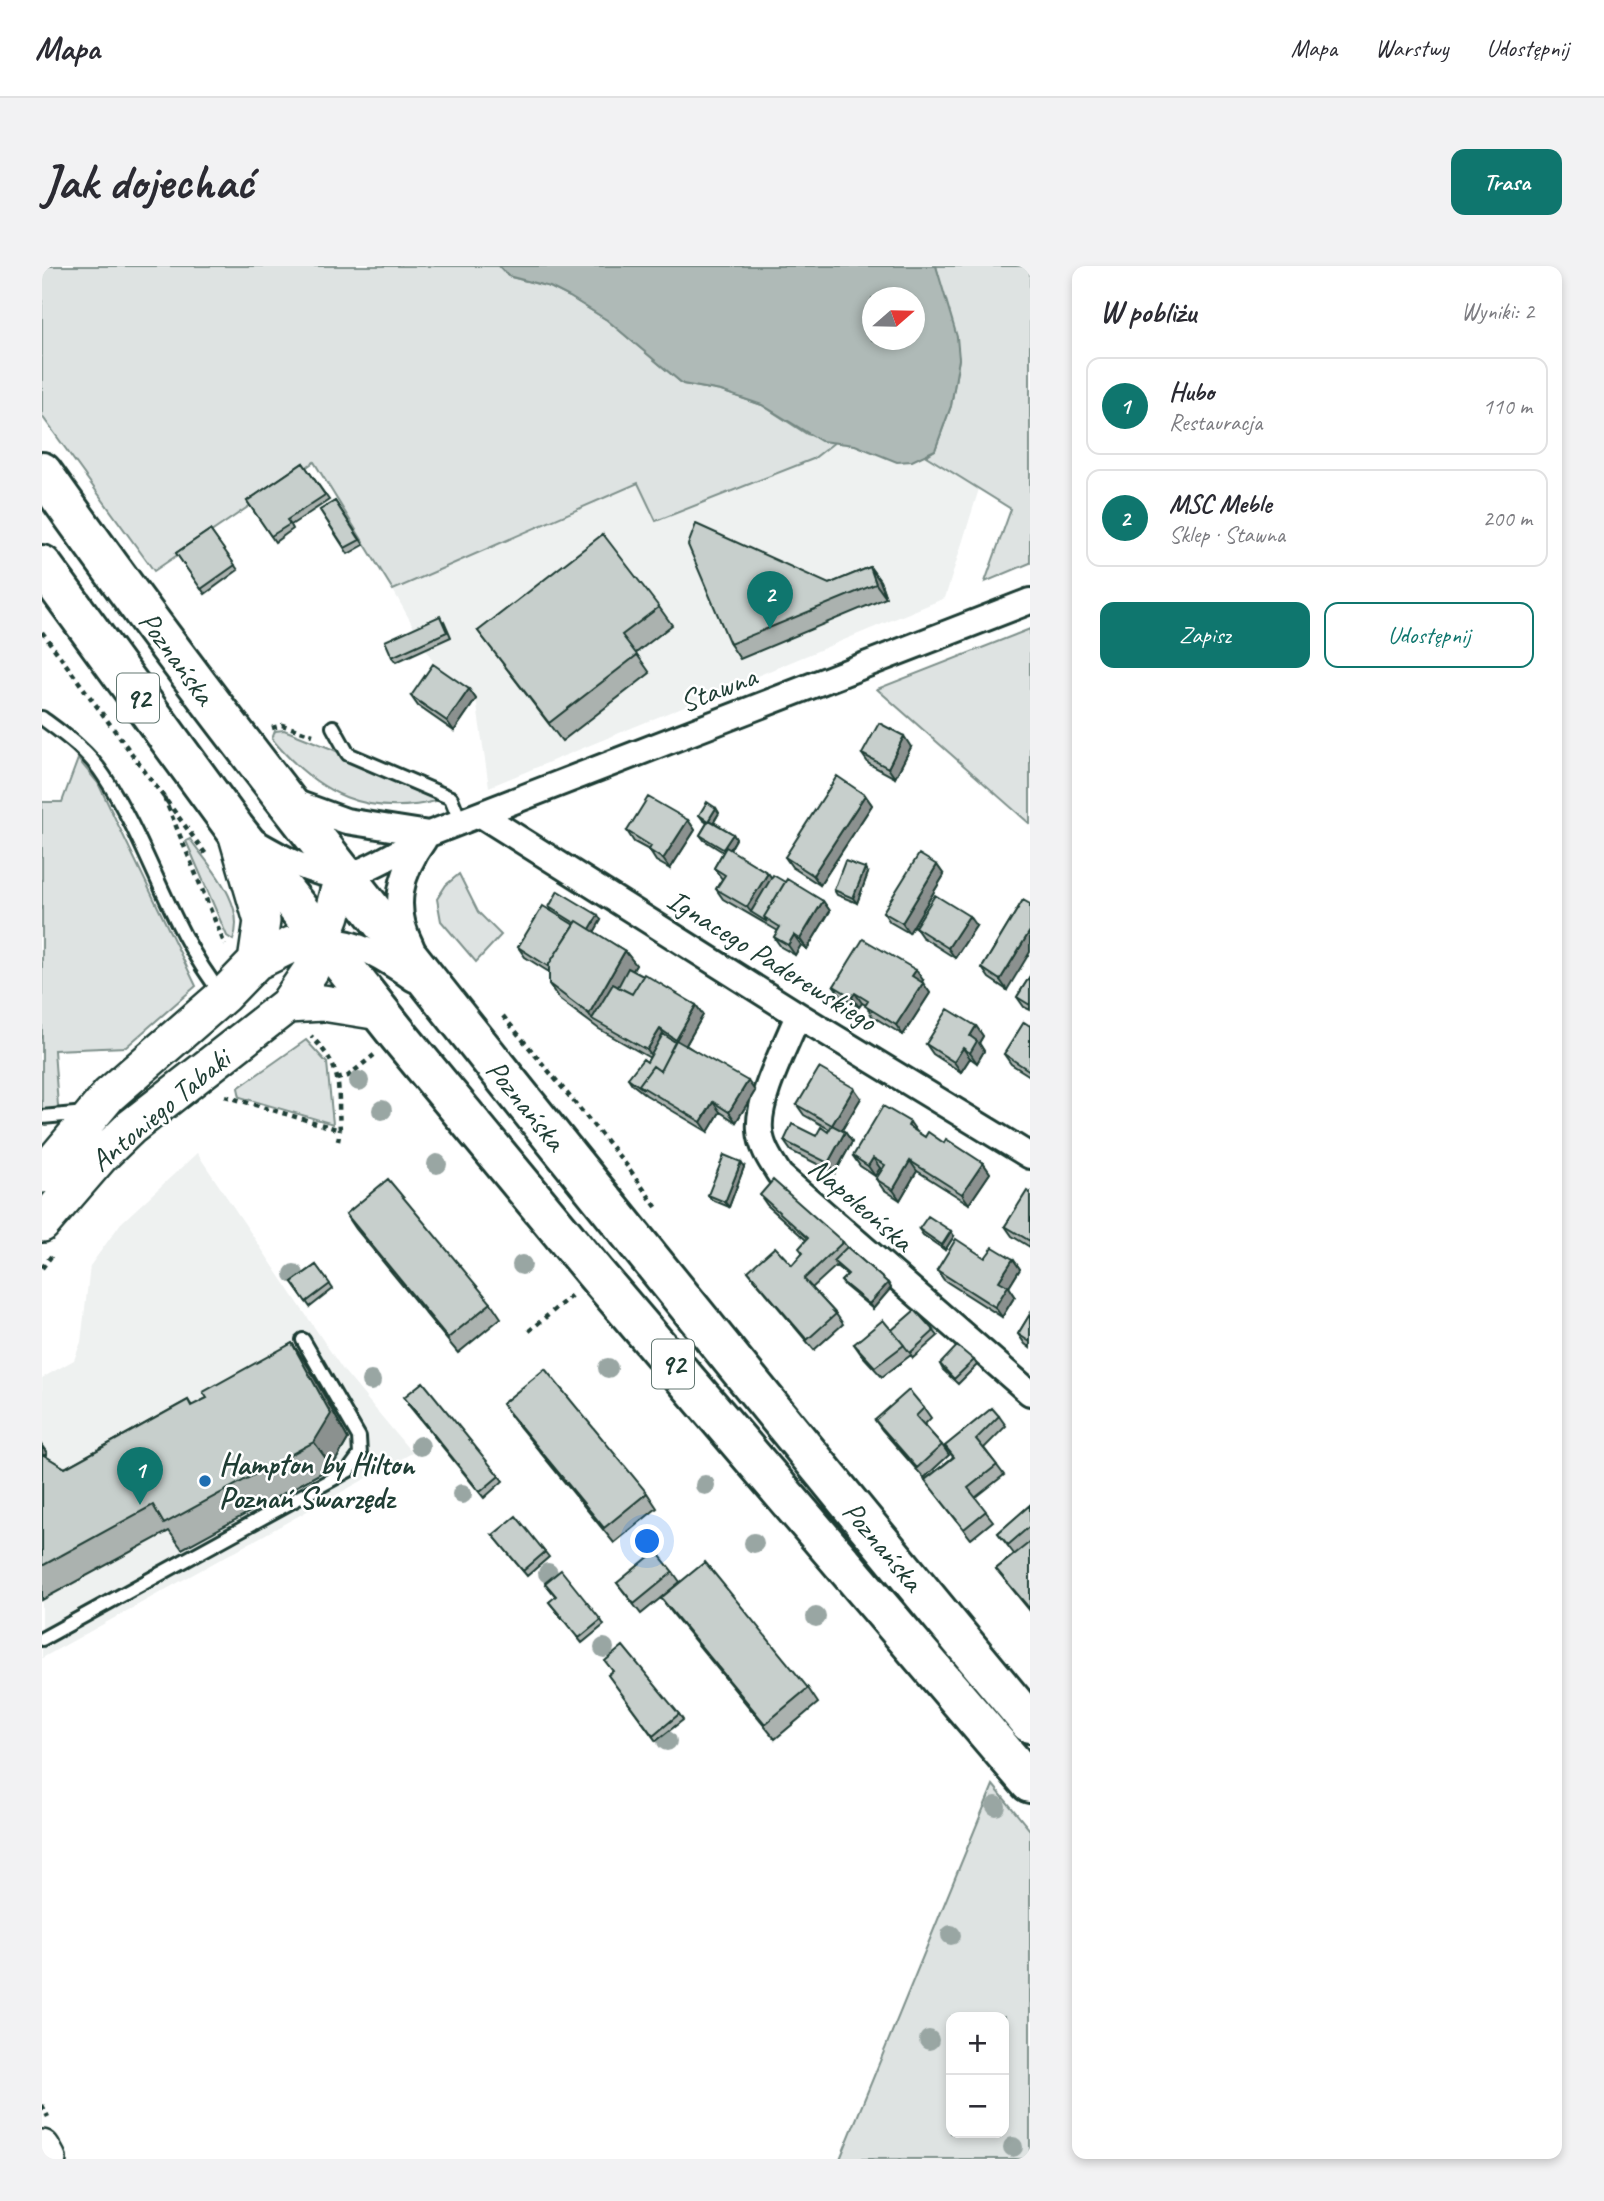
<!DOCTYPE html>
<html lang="pl">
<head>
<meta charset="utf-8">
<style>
	body { margin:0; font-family:Caveat,sans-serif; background:#f2f2f3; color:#2b2b33 }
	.controls { position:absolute; right:21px; bottom:21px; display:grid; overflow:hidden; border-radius:14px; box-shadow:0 4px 10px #0003 }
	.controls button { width:63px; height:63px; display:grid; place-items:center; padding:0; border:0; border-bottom:2px solid #e1e1e2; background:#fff; color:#2b2b33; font:35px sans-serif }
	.compass { position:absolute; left:820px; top:21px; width:63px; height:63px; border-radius:50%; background:#fff; box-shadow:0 4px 10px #0003; rotate:70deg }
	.you { position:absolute; left:606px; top:1276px; width:24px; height:24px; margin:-18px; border:5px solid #fff; border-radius:50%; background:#1a73e8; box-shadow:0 0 0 10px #1a73e833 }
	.badge { display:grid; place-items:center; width:46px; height:46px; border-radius:50%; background:#0f766e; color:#fff; font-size:23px; font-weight:700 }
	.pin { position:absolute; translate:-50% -58px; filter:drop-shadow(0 2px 4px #0008) }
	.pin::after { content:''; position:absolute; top:37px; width:24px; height:21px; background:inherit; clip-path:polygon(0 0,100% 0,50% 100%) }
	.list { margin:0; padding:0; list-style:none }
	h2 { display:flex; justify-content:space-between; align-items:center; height:91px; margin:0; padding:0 28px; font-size:30px }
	h2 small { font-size:23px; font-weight:400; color:#7c7c81 }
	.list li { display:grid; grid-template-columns:46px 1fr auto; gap:21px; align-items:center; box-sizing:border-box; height:98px; margin:0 14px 14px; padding:0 14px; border:2px solid #e1e1e2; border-radius:14px }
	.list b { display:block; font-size:26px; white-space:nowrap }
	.list p { margin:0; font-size:23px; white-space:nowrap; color:#7c7c81 }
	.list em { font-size:23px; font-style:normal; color:#7c7c81 }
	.actions { display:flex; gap:14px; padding:21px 28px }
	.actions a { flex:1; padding:16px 0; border:2px solid #0f766e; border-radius:14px; text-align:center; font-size:24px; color:#0f766e }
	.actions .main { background:#0f766e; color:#fff }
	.map { position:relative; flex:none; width:988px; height:1893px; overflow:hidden; border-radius:14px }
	header { display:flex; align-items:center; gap:42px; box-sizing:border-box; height:98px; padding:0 35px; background:#fff; border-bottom:2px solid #e1e1e2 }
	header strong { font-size:33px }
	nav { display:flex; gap:38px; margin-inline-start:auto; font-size:24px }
	.intro { display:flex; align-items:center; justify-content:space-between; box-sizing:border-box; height:168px; padding:0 42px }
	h1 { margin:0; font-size:49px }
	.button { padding:18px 32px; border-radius:14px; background:#0f766e; color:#fff; font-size:24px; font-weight:700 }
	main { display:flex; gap:42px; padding:0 42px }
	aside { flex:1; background:#fff; border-radius:14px; box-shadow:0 4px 10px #0003 }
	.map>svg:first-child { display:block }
</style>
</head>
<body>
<header>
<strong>Mapa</strong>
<nav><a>Mapa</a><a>Warstwy</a><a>Udostępnij</a></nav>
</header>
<div class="intro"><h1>Jak dojechać</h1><a class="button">Trasa</a></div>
<main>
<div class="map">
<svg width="988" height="1893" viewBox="0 0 988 1893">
	<rect width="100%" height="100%" fill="#fff"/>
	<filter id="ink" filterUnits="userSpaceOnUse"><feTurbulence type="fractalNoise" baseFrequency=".0143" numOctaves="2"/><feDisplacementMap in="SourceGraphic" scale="14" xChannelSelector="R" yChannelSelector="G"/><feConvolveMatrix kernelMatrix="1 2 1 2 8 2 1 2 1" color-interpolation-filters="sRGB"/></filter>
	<g filter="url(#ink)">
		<path fill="#eef1f0" d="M793,176L813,179L840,191L870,195L884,190L937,223L903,332L447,521L434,433L398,408L351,324L596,217L614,254L771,193Z
			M155,887L301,1104L370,1187L0,1392V1112L32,1094L39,1076L48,1000L79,957Z"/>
		<path fill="#dee3e2" stroke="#7e908b" stroke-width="2" fill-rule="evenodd" d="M0,0H457L469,11L508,21L528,31L565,54L641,118L679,125L720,139L765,168L793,176L771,193L614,255L596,217L351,324L272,196L112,305L0,150Z
			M894,0H988V297L943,316L969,243L884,190L893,184L909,140L917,93Z
			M988,363V558L835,423Z
			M242,464L290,483L398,534C326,553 276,528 230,473L233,465Z
			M36,493L56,517L154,720L84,781L12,784L16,840L0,856V536H20Z
			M148,573C167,600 205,638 191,674L185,670L144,575Z
			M417,608L436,646L459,669L434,696L399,655L395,633L404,619Z
			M264,774L285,797L291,858L198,831L196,822Z
			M951,1519L988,1564V1893H798ZM909,1751H962V1867H909Z"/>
		<path fill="#afbab7" stroke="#758883" stroke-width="2" fill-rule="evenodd" d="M457,0H894L915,71L917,93L909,140L893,184L870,195L855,196L813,179L779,175L720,139L679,125L641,118L565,54L528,31L508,21L466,10ZM830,32H872V74H830Z"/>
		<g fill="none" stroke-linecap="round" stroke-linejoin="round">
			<g stroke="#1f3d34" stroke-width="18">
				<path id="lane" d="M0,452C23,469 46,485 62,510C107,578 128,663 179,727
					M291,461L306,488L409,532L419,557
					M0,851L44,847
					M0,1373L307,1204L318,1189L317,1171L261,1074"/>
			</g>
			<g stroke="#1f3d34" stroke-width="30">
				<path id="street" d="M249,535L304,555L387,568
					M441,550L756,749L988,890
					M213,576C237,590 270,609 299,610C318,610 369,579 387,568L988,335
					M281,674C316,675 344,693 372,713
					M369,680C349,642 358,607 382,574
					M756,749C744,780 715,832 718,864C719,881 729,895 738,909L988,1127"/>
			</g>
			<g stroke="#1f3d34" stroke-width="40">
				<path id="secondary" d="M214,696L249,679L281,674
					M245,739L281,737L338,746
					M0,909L67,829L181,730L214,696L220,655L195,570
					M0,958L58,891L89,861L245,739L269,704L290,649L300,610
					M0,1882L6,1893"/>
			</g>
			<g stroke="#1f3d34" stroke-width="44">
				<path id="primary" d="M0,206C148,416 307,616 467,817C639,1032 812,1245 988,1457
					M0,299L193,563L357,770L553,1007L988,1517"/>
			</g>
			<path stroke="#1f3d34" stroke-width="4.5" stroke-dasharray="5 5" stroke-linecap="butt" d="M0,366L166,591
				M230,462L240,459L271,469
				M122,531L183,679
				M461,750L586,901L617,945
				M295,813L306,810L332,789
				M183,830L298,864C295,818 303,805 269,770
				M296,875L298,864
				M0,1002L11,988
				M487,1065L530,1029
				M0,1839L6,1851"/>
			<use href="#lane" stroke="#fff" stroke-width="12"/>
			<use href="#street" stroke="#fff" stroke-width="24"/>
			<use href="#secondary" stroke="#fff" stroke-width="35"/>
			<use href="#primary" stroke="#fff" stroke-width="38"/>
		</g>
		<g fill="#99a6a3">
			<circle cx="317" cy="815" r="10"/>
			<circle cx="340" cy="844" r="10"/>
			<circle cx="395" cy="898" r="10"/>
			<circle cx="480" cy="999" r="10"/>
			<circle cx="252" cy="1008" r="10"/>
			<circle cx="566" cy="1102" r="10"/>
			<circle cx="329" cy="1115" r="10"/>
			<circle cx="378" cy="1180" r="10"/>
			<circle cx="663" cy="1219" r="10"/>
			<circle cx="420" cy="1228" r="10"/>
			<circle cx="712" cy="1277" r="10"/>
			<circle cx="506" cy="1307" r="10"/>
			<circle cx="774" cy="1351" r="10"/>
			<circle cx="562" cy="1382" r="10"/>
			<circle cx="625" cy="1475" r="10"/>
			<circle cx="954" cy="1540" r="10"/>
			<circle cx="909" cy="1669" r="10"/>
			<circle cx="887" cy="1774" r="10"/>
			<circle cx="971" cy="1881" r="10"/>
		</g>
		<path fill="#abb2af" stroke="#1f3d34" stroke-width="2" d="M261,197L287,234L249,259L251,263L233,276L205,235Z
			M293,235L322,279L306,288L278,244Z
			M168,264L196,304L163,328L134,287Z
			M828,301L838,315L844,332L698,393L688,378L787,318Z
			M617,341L630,359L594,387L608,407L520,475L436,365Z
			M402,355L409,371L354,396L350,391Z
			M427,423L434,433L412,465L376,440L369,430Z
			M869,481L853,512L827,498L820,488Z
			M823,529L830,539L778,619L750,601L743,591Z
			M674,542L677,547L672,556L691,568L694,573L688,584L726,607L729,611L781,635L788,645L765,683L759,679L753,689L739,681L732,671L736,665L681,633L674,623L680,613L672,602L681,586L662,574L658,569L665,557L661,554L657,549Z
			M646,554L653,564L628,603L614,595L607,584L592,576L585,565Z
			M895,599L902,609L867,667L848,656L841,646Z
			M826,607L815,637L795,629L792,624Z
			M981,634L965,724L947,712L940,702Z
			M507,641L559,654L552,666L583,685L594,699L590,705L654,739L661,749L644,779L713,825L694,856L678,846L666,866L604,829L590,818L586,812L605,796L608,792L557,763L517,733L507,718V706L483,691L476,681L510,646Z
			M934,660L913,692L880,671L873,661Z
			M988,710V744L982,741L975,731Z
			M881,714L880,716L888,727L861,769L830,750L824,739L820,737L817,741L799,730L792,720Z
			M934,760L941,770L937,777L942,785L935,797L928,792L919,806L891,788L884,778Z
			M988,760V810L969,798L962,788Z
			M819,832L800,864L803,866L810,876L793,907L749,885L742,875L774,870L786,866L787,863L762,849L755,839Z
			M875,866L883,871L902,877L941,897L948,907L927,938L875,905L858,934L841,923L834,913L840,903L838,902L833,910L818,900L811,890Z
			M702,901L687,941L670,934L666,929Z
			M988,927V981L970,970L963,960Z
			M718,929L801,976L805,981L846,1017L849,1022L831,1043L803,1020L799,1015L805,1009L794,1000L770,1022L794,1048L801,1058L772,1084L714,1015L706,1005L750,999L760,987L764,974L725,939Z
			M304,948L449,1037L459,1052L416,1087L314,963Z
			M877,963L912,970L903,984L881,969Z
			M943,992L971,993L978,1003L967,1021L973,1030L960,1051L902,1014L895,1004Z
			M274,999L291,1023L268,1041L250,1016Z
			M988,1048V1082L983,1078L976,1068Z
			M850,1064L892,1065L896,1070L871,1092L869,1089L840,1111L819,1088L812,1078Z
			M250,1077L267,1102L306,1173L290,1201L140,1283L127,1265L0,1334V1180L5,1187L3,1190L23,1202L146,1134L150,1140L165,1132Z
			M932,1094L935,1099L916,1118L901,1104L898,1098Z
			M365,1137L457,1210L461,1215L442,1232Z
			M460,1138L605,1227L615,1242L572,1277L471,1153Z
			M882,1142L889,1152L882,1159L900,1179L907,1189L882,1212L840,1164L833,1154Z
			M957,1150L964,1160L942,1182L962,1209L933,1232L951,1255L929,1273L883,1214L911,1191L903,1180Z
			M988,1239V1345L954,1303L972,1288L956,1267Z
			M451,1269L503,1286L507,1291L485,1310Z
			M631,1306L638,1316L599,1348L575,1317Z
			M503,1317L559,1354L562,1359L540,1377L507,1336L514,1331Z
			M619,1332L766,1422L776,1437L733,1473L630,1347Z
			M563,1395L637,1448L641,1454L614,1475L566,1409L571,1405Z"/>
		<path fill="#8b918f" stroke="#1f3d34" stroke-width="2" d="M828,301L838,315L844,332L834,318Z
			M427,423L434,433L412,465L405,455Z
			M862,470L869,481L853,512L846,502Z
			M823,529L830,539L778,619L771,609Z
			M674,542L677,547L669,560L666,555Z
			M646,554L653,564L628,603L621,593Z
			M691,568L694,573L685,588L681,583Z
			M895,599L902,609L867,667L860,657Z
			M823,602L826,607L815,637L811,632Z
			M726,607L733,617L709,646L705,641Z
			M781,635L788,645L765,683L758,673Z
			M556,649L559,654L550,670L546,665Z
			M927,650L934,660L913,692L906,682Z
			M988,665V686L965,724L958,714Z
			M752,669L759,679L753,689L746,679Z
			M583,685L594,699L579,725L550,753L547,748Z
			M874,704L881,714L877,720L870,710Z
			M881,717L888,727L861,769L854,759Z
			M813,727L820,737L817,741L810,731Z
			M654,739L661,749L641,784L634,774Z
			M934,760L941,770L937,777L942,785L935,797L928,787V770Z
			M618,763L625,773L612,794L605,784Z
			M921,782L928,792L919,806L912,796Z
			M706,815L713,825L694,856L687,846Z
			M812,822L819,832L797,869L790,859Z
			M671,836L678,846L666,866L659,856Z
			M868,856L875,866L866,860Z
			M803,866L810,876L793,907L786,897Z
			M831,892L838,902L833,910L826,900Z
			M868,895L875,905L858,934L851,924Z
			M699,896L702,901L687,941L683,936Z
			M941,897L948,907L927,938L920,928Z
			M909,965L912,970L903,984L900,979Z
			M971,993L978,1003L967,1021L973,1030L960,1051L953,1041L957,1015Z
			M846,1017L849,1022L831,1043L827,1038Z
			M250,1077L267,1102L306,1173L290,1201L272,1176Z
			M0,1180L5,1187L0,1193Z"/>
		<path fill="#c7cfcc" stroke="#1f3d34" stroke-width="2" d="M261,197L283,229L245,254L248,258L229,270L205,235Z
			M293,235L318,274L303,282L278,244Z
			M654,258L787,318L828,301L834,318L688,378L646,279Z
			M168,264L193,299L159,323L134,287Z
			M561,268L617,341L580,369L595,389L507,457L436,365Z
			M398,350L405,366L350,391L343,375Z
			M391,398L427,423L405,455L369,430Z
			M837,457L862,470L846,502L820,488Z
			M795,510L823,529L771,609L743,591Z
			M606,531L646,554L621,593L607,584L609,580L585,565Z
			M665,536L674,542L666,555L657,549Z
			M667,554L691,568L681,583L658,569Z
			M684,581L726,607L705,641L674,623L683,609L672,602Z
			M877,588L895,599L860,657L841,646Z
			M803,595L823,602L811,632L792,624Z
			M731,609L743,616L722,651L725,656L709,646Z
			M745,613L781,635L758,673L752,669L746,679L732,671L738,661L722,651Z
			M516,625L556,649L548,663L535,655L533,657L507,641Z
			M893,629L927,650L906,682L873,661Z
			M981,634L988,638V665L958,714L940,702Z
			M501,640L532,659L507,698V701L476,681Z
			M535,655L583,685L547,748L507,718V698Z
			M821,673L874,704L870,710L881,717L854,759L823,740L826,735L813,727L810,731L792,720Z
			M586,702L601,710L590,728L576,721Z
			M602,708L654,739L634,774L618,763L605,784L550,753L571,718L590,728Z
			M988,710V739L975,731Z
			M906,743L934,760L928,770L935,775L928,787L921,782L912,796L884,778Z
			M982,756L988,760V805L962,788Z
			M621,768L633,776L618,805L611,800L597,819L601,823L586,812L601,793L605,796Z
			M634,774L706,815L687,846L671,836L659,856L597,819L611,800L618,805Z
			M777,802L812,822L790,859L755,839Z
			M841,840L868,856L866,860L883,871L886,866L902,877L904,873L941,897L920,928L868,895L851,924L834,913L843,899L831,892L826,900L811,890Z
			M750,858L774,870L779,861L786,866L790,859L803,866L786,897L742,875Z
			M682,889L699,896L683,936L666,929Z
			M346,913L449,1037L406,1072L304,948Z
			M731,914L801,976L762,1013L794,1048L765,1074L706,1005L733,981L750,999L761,987L757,982L766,972L718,929Z
			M985,925L988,927V975L963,960Z
			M886,950L909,965L900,979L877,963Z
			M914,973L943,992L951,981L971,993L957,1015L966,1020L953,1041L895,1004Z
			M805,981L846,1017L827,1038L799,1015L806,1008L791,995Z
			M274,999L288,1018L264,1036L250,1016Z
			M873,1044L892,1065L868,1087L850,1064Z
			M988,1048V1076L976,1068Z
			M841,1054L862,1079L833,1101L812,1078Z
			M250,1077L289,1148L272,1176L122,1258L111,1239L0,1300V1188L23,1202L146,1134L149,1140L165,1132L161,1126Z
			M915,1080L932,1094L912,1113L898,1098Z
			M503,1103L605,1227L562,1262L460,1138Z
			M381,1116L457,1210L438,1226L362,1131Z
			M867,1124L882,1142L874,1150L900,1179L875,1202L833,1154Z
			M950,1142L957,1150L934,1173L955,1199L926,1222L944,1245L922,1263L883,1214L912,1191L903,1180Z
			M988,1239V1260L966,1279L956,1267Z
			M474,1250L503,1286L481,1305L451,1269Z
			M988,1276V1343L954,1303Z
			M614,1285L631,1306L592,1338L575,1317Z
			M663,1296L766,1422L723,1458L619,1332Z
			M519,1304L559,1354L537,1372L507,1336L514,1330L503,1317Z
			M581,1380L637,1448L611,1470L566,1409L571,1405L563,1395Z"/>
	</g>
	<circle fill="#1f6fb2" stroke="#fff" stroke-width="2.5" cx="163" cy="1215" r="7"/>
	<g text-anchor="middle" stroke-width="5" stroke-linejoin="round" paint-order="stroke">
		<g fill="#fff" stroke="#627771" stroke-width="2">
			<rect x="75" y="407.5" width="42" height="49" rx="5"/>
			<rect x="610" y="1073.5" width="42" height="49" rx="5"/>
		</g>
		<g font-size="28" font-weight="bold" fill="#1f3d34">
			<text x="96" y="442">92</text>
			<text x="631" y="1108">92</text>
		</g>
		<g font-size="30" fill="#1f3d34" stroke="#fff">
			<text transform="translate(135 392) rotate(54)" y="10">Poznańska</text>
			<text transform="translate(676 423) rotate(-21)" y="10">Stawna</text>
			<text transform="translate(730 694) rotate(32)" y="10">Ignacego Paderewskiego</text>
			<text transform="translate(484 839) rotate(51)" y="10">Poznańska</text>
			<text transform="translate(118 844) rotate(-40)" y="10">Antoniego Tabaki</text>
			<text transform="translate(819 938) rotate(41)" y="10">Napoleońska</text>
			<text transform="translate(841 1280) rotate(50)" y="10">Poznańska</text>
		</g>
		<g font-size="30" font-weight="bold" fill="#1f3d34" stroke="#fff" text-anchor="start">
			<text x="177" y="1208">Hampton by Hilton<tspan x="177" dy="34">Poznań Swarzędz</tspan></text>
		</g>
	</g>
</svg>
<div class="controls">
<button>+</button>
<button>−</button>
</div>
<svg class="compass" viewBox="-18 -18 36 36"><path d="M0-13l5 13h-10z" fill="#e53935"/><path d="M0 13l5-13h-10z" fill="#7c7c81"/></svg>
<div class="you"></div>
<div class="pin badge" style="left:98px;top:1239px">1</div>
<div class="pin badge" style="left:728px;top:363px">2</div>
</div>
<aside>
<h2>W pobliżu<small>Wyniki: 2</small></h2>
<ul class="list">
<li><span class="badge">1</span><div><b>Hubo</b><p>Restauracja</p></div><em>110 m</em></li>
<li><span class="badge">2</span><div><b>MSC Meble</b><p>Sklep · Stawna</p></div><em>200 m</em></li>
</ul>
<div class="actions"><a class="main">Zapisz</a><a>Udostępnij</a></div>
</aside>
</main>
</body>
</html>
